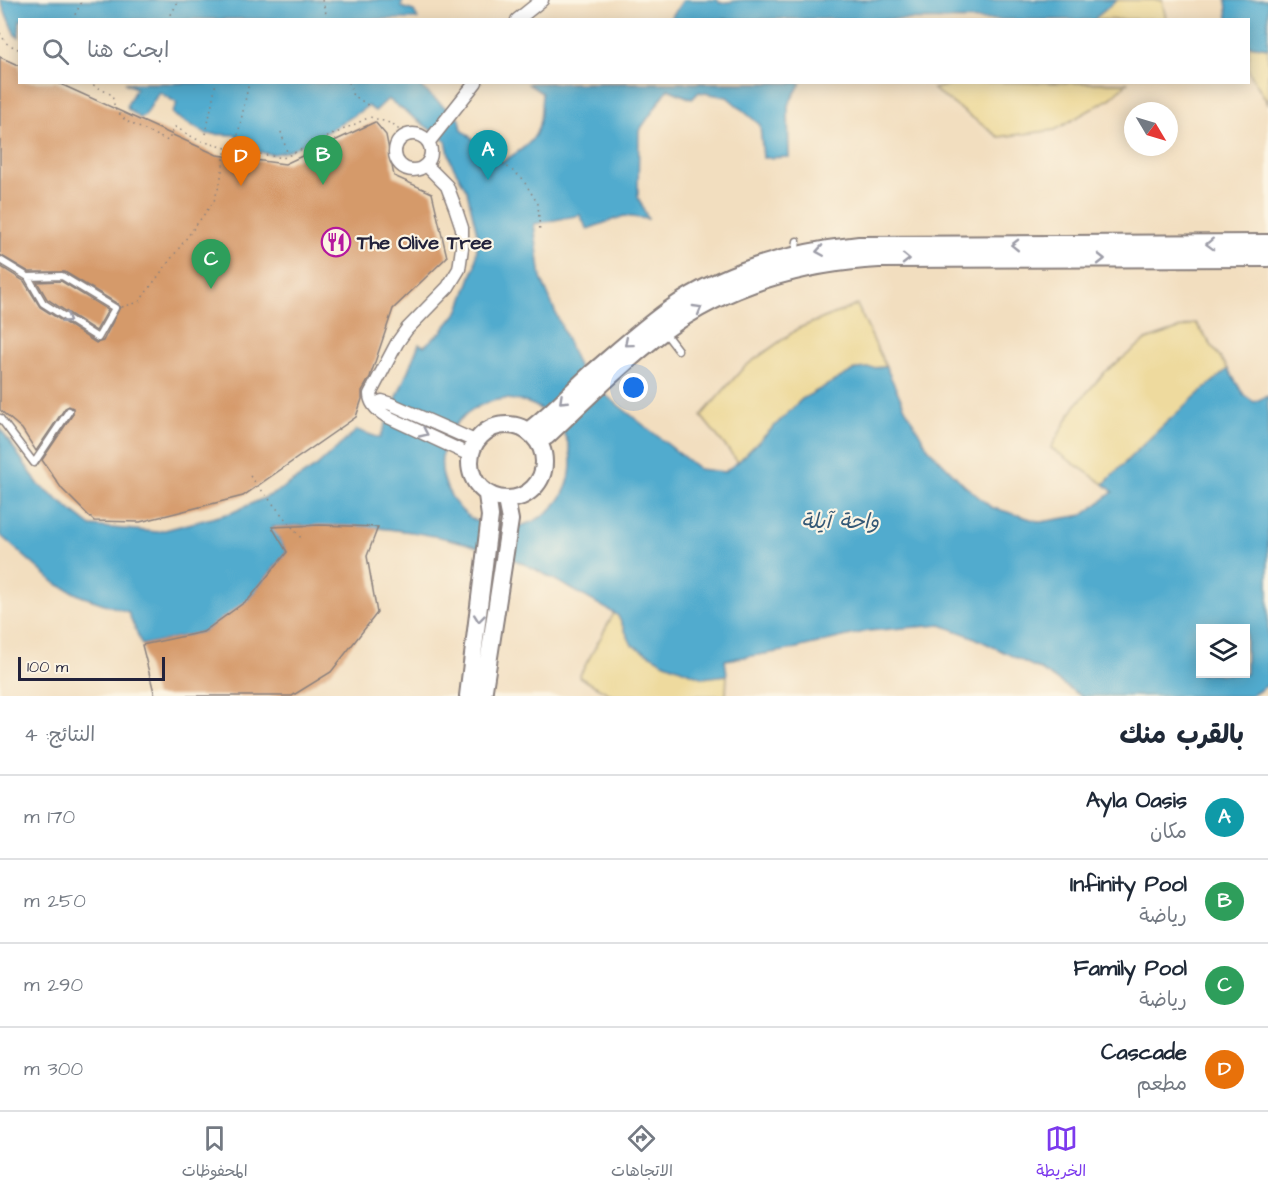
<!DOCTYPE html>
<html lang="ar">
<head>
<meta charset="utf-8">
<style>
	body { margin:0; font-family:"Architects Daughter","Playpen Sans Arabic",sans-serif; background:#f6f6f7; color:#1f2937; direction:rtl }
	.controls { position:absolute; right:18px; bottom:18px; display:grid; overflow:hidden; border-radius:0px; box-shadow:0 3px 15px #0003 }
	.controls button { width:54px; height:54px; display:grid; place-items:center; padding:0; border:0; border-bottom:2px solid #e0e1e3; background:#fff; color:#1f2937; font:30px sans-serif }
	.compass { position:absolute; left:1124px; top:102px; width:54px; height:54px; border-radius:50%; background:#fff; box-shadow:0 3px 15px #0003; rotate:128deg }
	.scale { position:absolute; left:18px; bottom:15px; width:147px; box-sizing:border-box; padding-left:6px; border:3px solid #22223b; border-top:0; font-size:16px; line-height:21px; white-space:nowrap; color:#22223b; -webkit-text-stroke:4px #fcf5e5; paint-order:stroke }
	.you { position:absolute; left:634px; top:388px; width:21px; height:21px; margin:-15px; border:4px solid #fff; border-radius:50%; background:#1a73e8; box-shadow:0 0 0 9px #1a73e833 }
	.badge { display:grid; place-items:center; width:39px; height:39px; border-radius:50%; background:#7c3aed; color:#fff; font-size:20px; font-weight:700 }
	.pin { position:absolute; translate:-50% -50px; filter:drop-shadow(0 2px 3px #0008) }
	.pin::after { content:''; position:absolute; top:32px; width:21px; height:18px; background:inherit; clip-path:polygon(0 0,100% 0,50% 100%) }
	.list { margin:0; padding:0; list-style:none }
	h2 { display:flex; justify-content:space-between; align-items:center; height:78px; margin:0; padding:0 24px; font-size:26px }
	h2 small { font-size:20px; font-weight:400; color:#747a83 }
	.list li { display:grid; grid-template-columns:39px 1fr auto; gap:18px; align-items:center; box-sizing:border-box; height:84px; padding:0 24px; border-top:2px solid #e0e1e3 }
	.list b { display:block; font-size:22px; white-space:nowrap }
	.list p { margin:0; font-size:20px; white-space:nowrap; color:#747a83 }
	.list em { font-size:20px; font-style:normal; color:#747a83 }
	.icon { flex:none; width:33px; height:33px; fill:none; stroke:currentColor; stroke-width:2; stroke-linecap:round; stroke-linejoin:round }
	.map { position:relative; flex:none; width:1268px; height:696px; overflow:hidden; direction:ltr }
	.search { position:absolute; background:#fff; box-shadow:0 3px 15px #0003; left:18px; right:18px; top:18px; height:66px; display:flex; align-items:center; gap:15px; box-sizing:border-box; padding:0 21px; border-radius:0px; color:#747a83; font-size:22px }
	.sheet { height:414px; background:#fff }
	nav { display:flex; justify-content:space-around; align-items:center; box-sizing:border-box; height:84px; border-top:2px solid #e0e1e3; background:#fff; font-size:16px; color:#747a83 }
	nav a { display:grid; justify-items:center; gap:3px }
	nav .on { color:#7c3aed }
	.map>svg:first-child { display:block }
</style>
</head>
<body>
<div class="map">
<svg width="1268" height="696" viewBox="0 0 1268 696">
	<rect width="100%" height="100%" fill="#fcf5e5"/>
	<filter id="ink" filterUnits="userSpaceOnUse"><feTurbulence type="fractalNoise" baseFrequency=".0167" numOctaves="2"/><feDisplacementMap in="SourceGraphic" scale="12" xChannelSelector="R" yChannelSelector="G"/><feConvolveMatrix kernelMatrix="1 2 1 2 8 2 1 2 1" color-interpolation-filters="sRGB"/></filter>
	<filter id="wash" filterUnits="userSpaceOnUse"><feTurbulence type="fractalNoise" baseFrequency=".008" numOctaves="4" result="noise"/><feDisplacementMap in="SourceGraphic" scale="24" xChannelSelector="R" yChannelSelector="G"/><feGaussianBlur stdDeviation="1.35" result="paint"/><feColorMatrix in="noise" values="0 0 0 0 0 0 0 0 0 0 0 0 0 0 0 0 0 1.4 0 .05"/><feComposite in="paint" operator="in"/></filter>
	<g filter="url(#wash)">
		<rect width="100%" height="100%" fill="#f2debf"/>
		<path fill="#eeda9e" stroke="#887e6c" stroke-width="1.5" d="M1117,0H1162L1166,19L1093,20Z
			M1249,45L1268,48V103L1249,72Z
			M963,82L1127,83L1111,98L1055,130L999,137L933,89Z
			M857,305L886,367L856,369L802,399L738,462L701,416L744,367L799,328Z
			M1196,323L1228,369C1184,405 1143,443 1104,484L1051,448L1075,406L1105,372L1146,340Z
			M614,613L618,616L632,645L727,675L726,696H613L579,677Z"/>
		<path fill="#51abce" stroke="#3a6684" stroke-width="1.5" fill-rule="evenodd" d="M0,0H403L401,7L414,11L418,19L20,20L19,37L15,35Z
			M683,0H717L720,3L743,0H1117L1093,20L670,19Z
			M1226,0H1268V48L1249,45L1248,20L1228,19Z
			M125,83H416L460,120L462,130L502,162C539,139 540,136 542,93L528,84L530,83H801L788,105L789,157L763,158L760,125L727,97L699,92L692,99L668,89L639,131L638,197L648,219L624,216L587,229L580,215L534,224L541,278L581,373L608,397L699,469L724,472L738,462L802,399L856,369L886,367L905,408L928,448L964,485L991,507L1041,522L1083,515L1113,492L1104,484C1143,443 1184,405 1228,369L1244,395L1254,402L1268,396V685L1251,696H1081L1041,670L973,637L941,625L868,631L784,651L725,660L727,675L703,678L663,662L632,645L618,616L614,613C574,591 534,565 491,551C420,527 347,523 273,527L287,552L247,602L203,632L142,645L128,612L81,596L55,583L0,535V428L39,485L91,526L157,532L231,513L275,493L316,467L357,430L380,438L419,344L424,346L442,331L459,310L475,266L478,237L467,191L451,162L446,141L388,99L375,111L368,106C351,118 292,155 271,154C259,153 246,149 234,146L238,135L206,134L175,116L172,113L177,103L159,92L145,116L140,118L128,109L127,105L136,88ZM503,399C527,399 543,407 558,425C567,436 571,449 571,463C570,528 483,553 451,496C425,452 456,405 503,399ZM1200,628H1246V674H1200Z"/>
		<g id="blocks">
			<path fill="#d59a6b" d="M0,57L20,66V82H56L217,155L285,164L375,122L386,135L394,176L432,193L447,257L393,309L370,377L362,391V399L356,417L243,496L140,522L94,521L62,489L42,460L73,414V408L69,406L65,408L36,451L22,429L0,410V266L24,281L40,307L96,343L103,341L120,307L118,304L65,272H29L0,255Z
				M61,281L108,310L96,331L47,299L37,282Z
				M320,525L378,527L367,556L377,613L331,672L292,696H155L142,645L203,632L249,599L287,552L272,527Z"/>
		</g>
	</g>
	<g filter="url(#ink)">
		<use href="#blocks" fill-opacity="0" stroke="#8a807d" stroke-width="1.5"/>
		<g fill="none" stroke-linecap="round" stroke-linejoin="round">
			<g stroke="#8a807d" stroke-width="9">
				<path id="lane" d="M795,254L797,241
					M0,260L28,277L43,303L98,338L115,308L62,276L28,277
					M665,333L678,350
					M0,418L34,463L69,411"/>
			</g>
			<g stroke="#8a807d" stroke-width="15">
				<path id="street" d="M517,20L542,0
					M395 152a18 18 0 1 1 36 0a18 18 0 1 1-36 0Z
					M426,139H431L476,82
					M426,165L447,186L455,207L462,228V248L459,269L448,287L407,329L397,343L370,394C370,403 378,411 386,416L470,455
					M375,404L382,401L391,404L475,441"/>
			</g>
			<g stroke="#8a807d" stroke-width="20">
				<path id="secondary" d="M470 462a37 37 0 1 1 74 0a37 37 0 1 1-74 0Z
					M528,431C551,414 571,392 592,373C618,351 643,328 670,309C725,270 793,252 859,245L1268,243
					M538,441L547,436C585,400 622,363 664,331C726,285 802,263 879,259L1268,258
					M468,696L490,516L487,495
					M483,696L510,520L506,500"/>
			</g>
			<path stroke="#8a807d" stroke-width="1.5" stroke-dasharray="1.5 4.5" stroke-linecap="butt" d="M322,0L328,20
				M72,20L83,0
				M168,20L179,0
				M0,33L6,43L20,50
				M88,82L112,95L115,109L126,121L168,141L175,127L198,140L226,148L283,158L370,117L393,124L405,136
				M349,82L352,94L369,106
				M281,132L287,152
				M206,134L216,82
				M238,135L249,82
				M493,156L522,178L538,204L540,233
				M122,307L139,302L214,201L220,183L226,148
				M250,476L301,538"/>
			<use href="#lane" stroke="#fff" stroke-width="6"/>
			<use href="#street" stroke="#fff" stroke-width="12"/>
			<use href="#secondary" stroke="#fff" stroke-width="16"/>
		</g>
		<defs><path id="oneway-chevron" d="M-2-3.5L2.5 0L-2 3.5" fill="none" stroke-width="1.6" stroke-linecap="round" stroke-linejoin="round" transform="scale(1.5)"/></defs>
		<g stroke="#9c9ca7">
			<use href="#oneway-chevron" transform="translate(1210 244) rotate(178)"/>
			<use href="#oneway-chevron" transform="translate(1015 245) rotate(-179)"/>
			<use href="#oneway-chevron" transform="translate(820 251) rotate(171)"/>
			<use href="#oneway-chevron" transform="translate(906 259) rotate(1)"/>
			<use href="#oneway-chevron" transform="translate(1101 259)"/>
			<use href="#oneway-chevron" transform="translate(698 309) rotate(-30)"/>
			<use href="#oneway-chevron" transform="translate(67 319) rotate(33)"/>
			<use href="#oneway-chevron" transform="translate(628 343) rotate(140)"/>
			<use href="#oneway-chevron" transform="translate(563 400) rotate(137)"/>
			<use href="#oneway-chevron" transform="translate(424 433) rotate(25)"/>
			<use href="#oneway-chevron" transform="translate(479 618) rotate(96)"/>
		</g>
	</g>
	<defs>
		<g id="restaurant-ring" transform="scale(1.5)"><circle r="9.5" fill="#fcf5e5" stroke="#b5179e" stroke-width="1.5"/><path d="M-5-6h1v4h1v-4h1v4h1v-4h1v5L-1.5 .5V6h-2V.5L-5-1ZM5-6V6H3V1.5H1.5Q1.5-4 5-6Z" fill="#b5179e"/></g>
	</defs>
	<g fill-rule="evenodd">
		<use href="#restaurant-ring" x="336" y="242"/>
	</g>
	<g text-anchor="middle" stroke-width="4.5" stroke-linejoin="round" paint-order="stroke">
		<g font-size="20" font-weight="bold" fill="#22223b" stroke="#fcf5e5" text-anchor="start">
			<text x="357" y="249">The Olive Tree</text>
		</g>
		<g font-size="21" font-style="italic" fill="#355976" stroke="#fcf5e5">
			<text x="840" y="528">واحة آيلة</text>
		</g>
	</g>
</svg>
<div class="controls">
<button><svg class="icon" aria-label="layers" viewBox="0 0 24 24"><path d="M12 4l9 5-9 5-9-5zM3 14l9 5 9-5"/></svg></button>
</div>
<svg class="compass" viewBox="-18 -18 36 36"><path d="M0-13l5 13h-10z" fill="#e53935"/><path d="M0 13l5-13h-10z" fill="#747a83"/></svg>
<div class="scale">100 m</div>
<div class="you"></div>
<div class="pin badge" style="left:488px;top:180px;background:#0f9aa8">A</div>
<div class="pin badge" style="left:323px;top:185px;background:#2e9e5b">B</div>
<div class="pin badge" style="left:211px;top:289px;background:#2e9e5b">C</div>
<div class="pin badge" style="left:241px;top:186px;background:#e8710a">D</div>
<div class="search"><svg class="icon" aria-label="search" viewBox="0 0 24 24"><circle cx="10" cy="10" r="6"/><path d="M15 15l6 6"/></svg>ابحث هنا</div>
</div>
<section class="sheet">
<h2>بالقرب منك<small>النتائج: 4</small></h2>
<ul class="list">
<li><span class="badge" style="background:#0f9aa8">A</span><div><b>Ayla Oasis</b><p>مكان</p></div><em>170 m</em></li>
<li><span class="badge" style="background:#2e9e5b">B</span><div><b>Infinity Pool</b><p>رياضة</p></div><em>250 m</em></li>
<li><span class="badge" style="background:#2e9e5b">C</span><div><b>Family Pool</b><p>رياضة</p></div><em>290 m</em></li>
<li><span class="badge" style="background:#e8710a">D</span><div><b>Cascade</b><p>مطعم</p></div><em>300 m</em></li>
</ul>
</section>
<nav>
<a class="on"><svg class="icon" aria-label="map" viewBox="0 0 24 24"><path d="M3 6l6-2 6 2 6-2v14l-6 2-6-2-6 2zM9 4v14M15 6v14"/></svg>الخريطة</a>
<a><svg class="icon" aria-label="directions" viewBox="0 0 24 24"><path d="M12 3l9 9-9 9-9-9zM9 14v-3h6M13 9l2 2-2 2"/></svg>الاتجاهات</a>
<a><svg class="icon" aria-label="saved" viewBox="0 0 24 24"><path d="M7 4h10v16l-5-4-5 4z"/></svg>المحفوظات</a>
</nav>
</body>
</html>
